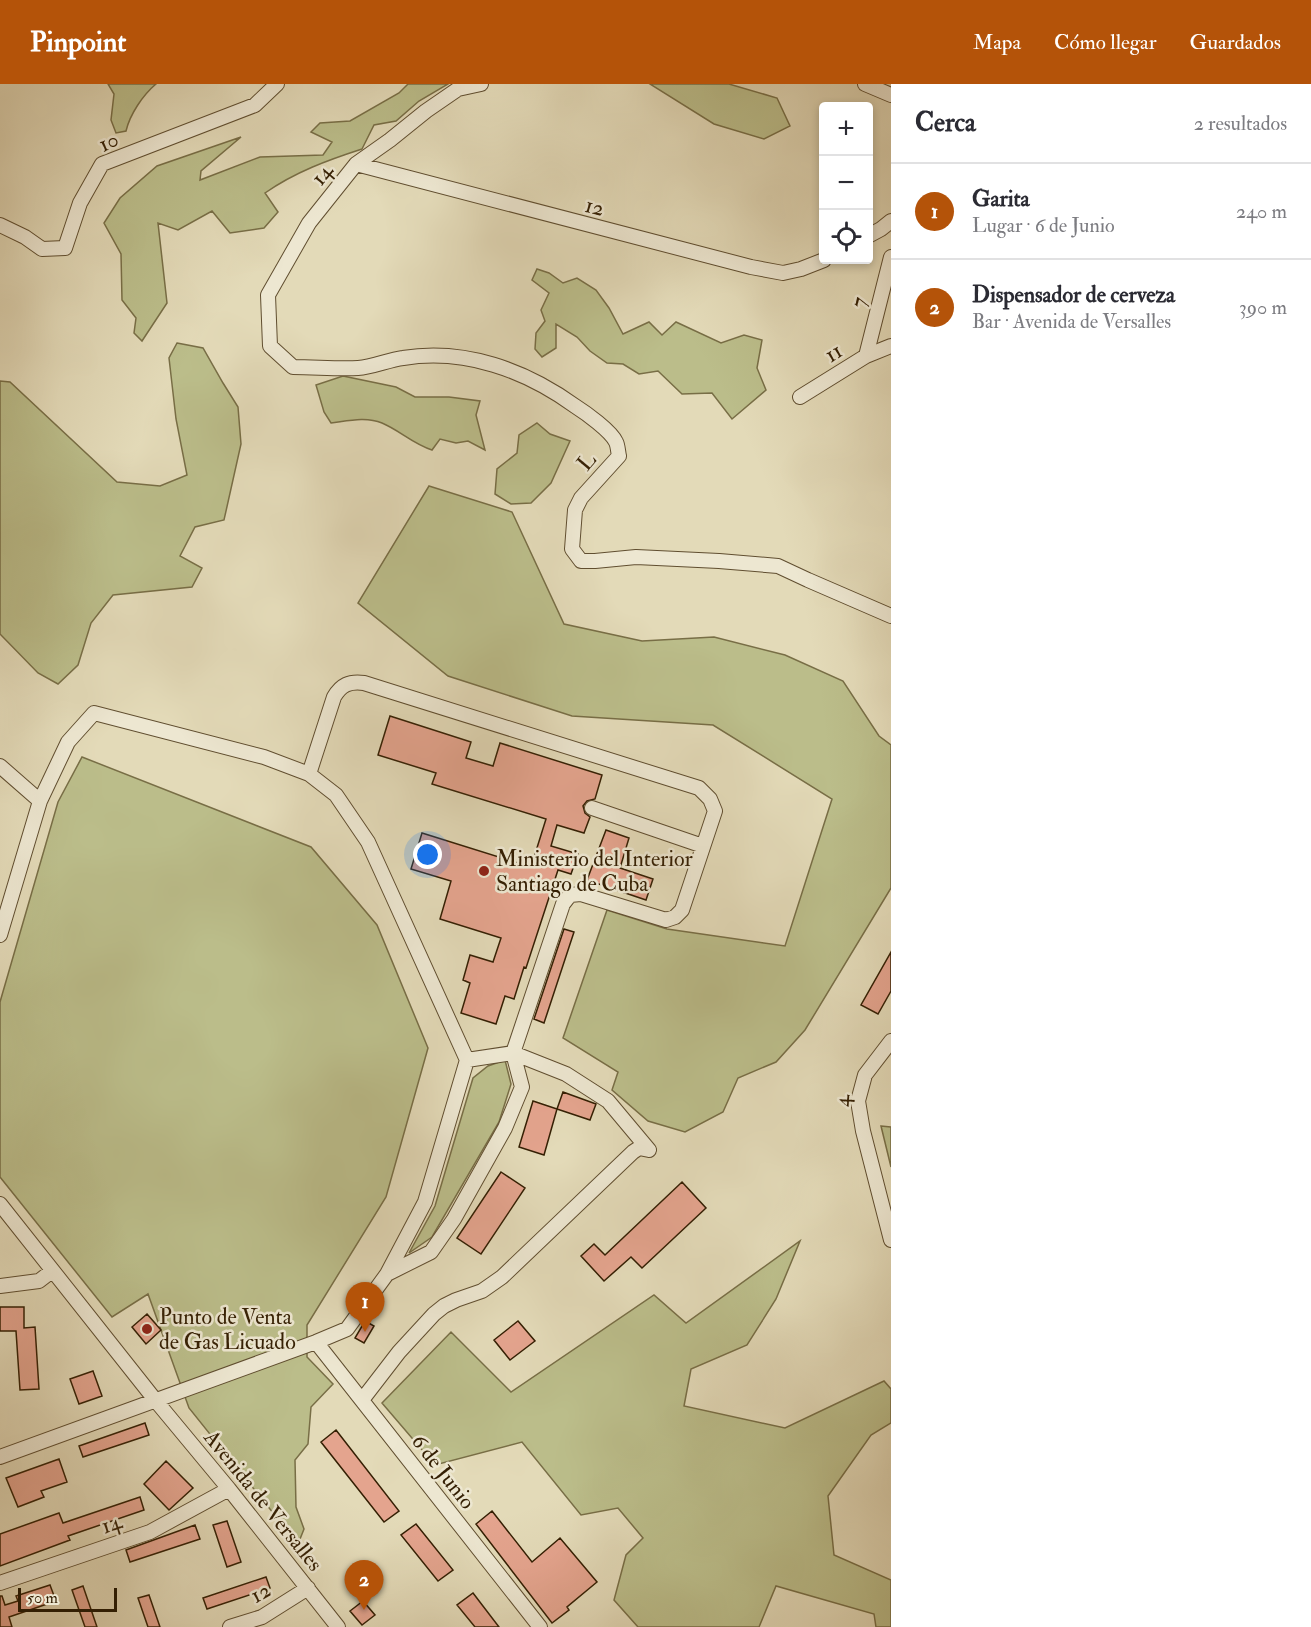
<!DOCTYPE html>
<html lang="es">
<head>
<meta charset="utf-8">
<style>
	body { margin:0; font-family:"IM FELL Double Pica",serif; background:#f7f7f7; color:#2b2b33 }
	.controls { position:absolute; right:18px; top:18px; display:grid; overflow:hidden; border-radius:6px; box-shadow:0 3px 9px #0003 }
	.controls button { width:54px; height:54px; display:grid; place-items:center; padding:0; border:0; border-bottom:2px solid #e1e1e2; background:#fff; color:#2b2b33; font:30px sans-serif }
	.scale { position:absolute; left:18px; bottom:15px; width:99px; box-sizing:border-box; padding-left:6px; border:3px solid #341f03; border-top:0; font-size:16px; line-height:21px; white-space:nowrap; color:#341f03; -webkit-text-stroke:4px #ede7d1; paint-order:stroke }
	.you { position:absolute; left:428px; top:771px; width:21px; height:21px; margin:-15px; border:4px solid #fff; border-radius:50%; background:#1a73e8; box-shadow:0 0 0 9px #1a73e833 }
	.badge { display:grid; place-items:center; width:39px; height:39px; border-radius:50%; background:#b45309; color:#fff; font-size:20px; font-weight:700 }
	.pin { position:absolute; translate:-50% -50px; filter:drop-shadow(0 2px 3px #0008) }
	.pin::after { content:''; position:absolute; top:32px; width:21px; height:18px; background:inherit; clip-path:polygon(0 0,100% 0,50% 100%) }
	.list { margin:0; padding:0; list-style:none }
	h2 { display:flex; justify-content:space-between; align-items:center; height:78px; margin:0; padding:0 24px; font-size:26px }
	h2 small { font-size:20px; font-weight:400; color:#7c7c81 }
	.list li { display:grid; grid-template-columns:39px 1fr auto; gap:18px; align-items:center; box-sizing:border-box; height:96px; padding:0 24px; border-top:2px solid #e1e1e2 }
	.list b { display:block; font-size:22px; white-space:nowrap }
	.list p { margin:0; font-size:20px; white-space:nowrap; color:#7c7c81 }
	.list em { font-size:20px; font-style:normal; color:#7c7c81 }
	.icon { flex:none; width:33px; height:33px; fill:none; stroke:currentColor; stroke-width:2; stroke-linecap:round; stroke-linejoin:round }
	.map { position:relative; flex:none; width:891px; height:1543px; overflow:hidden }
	header { display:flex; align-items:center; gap:36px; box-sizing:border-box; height:84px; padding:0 30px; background:#b45309; color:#fff }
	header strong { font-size:28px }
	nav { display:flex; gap:33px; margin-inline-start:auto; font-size:21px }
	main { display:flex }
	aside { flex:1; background:#fff }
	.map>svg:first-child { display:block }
</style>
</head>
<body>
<header>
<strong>Pinpoint</strong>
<nav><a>Mapa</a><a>Cómo llegar</a><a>Guardados</a></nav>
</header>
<main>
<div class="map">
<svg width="891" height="1543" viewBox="0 0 891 1543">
	<rect width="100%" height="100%" fill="#e3dab8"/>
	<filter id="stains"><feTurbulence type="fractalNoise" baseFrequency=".00333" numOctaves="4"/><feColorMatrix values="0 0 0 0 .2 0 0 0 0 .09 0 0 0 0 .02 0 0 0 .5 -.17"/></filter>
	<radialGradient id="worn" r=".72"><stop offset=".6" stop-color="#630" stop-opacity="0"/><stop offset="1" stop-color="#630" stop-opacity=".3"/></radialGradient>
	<path fill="#bbbd8a" stroke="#786e46" stroke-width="1.5" d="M108,0H156C143,11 130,30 126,47L116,49L111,36L114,10Z
		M408,0H448L419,17L396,37L374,41L362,65C328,76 295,88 265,109L278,128L264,144L230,149L212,127L178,146L158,139L167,219L142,257L134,249L136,234L122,216L121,170L104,139L120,114L157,82L241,53L201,87L200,96L260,73L323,71L332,58L311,48L320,39L350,37L399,9Z
		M650,0H729L777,14L790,42L764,55L714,40Z
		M537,185L549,189L563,199L577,194L596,206L609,224L623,250L649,238L662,251L676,238L721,259L744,251L762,256L757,284L766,306L732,335L712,309L682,310L658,287L639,290L623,280L607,279L590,267L577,253L556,240V264L542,273L535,265L536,249L545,237L541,226L549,209L532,196Z
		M177,259L203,264L223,299L238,323L241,360L224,436L195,443L180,472L202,484L192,503L113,511L91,539L78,581L58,600L38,589L0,550V297L10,298L117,398L160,402L187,391L176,335L169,274Z
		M343,292L396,303L415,313H449L480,317L476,331L485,366L468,357L456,359L440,355L432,366C413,360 399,346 382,339C366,332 347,337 331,339L324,328L316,301Z
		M537,339L550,350L570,357L551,399L531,419L511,420L495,410L497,385L517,369L519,351Z
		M429,402L512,428L564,540L642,557L714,553L785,571L843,597L879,652L891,661V804L805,946L776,978L738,994L723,1028L685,1048L648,1037L612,1006L618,988L563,954L607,826L667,845L785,862L832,715L713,641L572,632L448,592L358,519Z
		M82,673L311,763L377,841L428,964L386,1113L307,1241V1273L333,1300L311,1323L308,1360L295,1376L296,1423L304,1445L298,1460L189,1324L148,1210L112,1233L0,1093V918L58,718Z
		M505,976L511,1000L499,1038L432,1153L409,1169L435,1122L473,994L488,982Z
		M881,1042L891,1043V1083Z
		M800,1157L776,1215L747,1261L691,1285L684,1322L785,1344L884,1297L891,1305V1339L871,1351L828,1412L834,1471L891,1496V1543H876L874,1530L776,1502L759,1543H638L614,1516L626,1471L643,1454L618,1424L581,1431L522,1358L435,1381L382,1319L451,1248L511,1308L654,1211L686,1239Z"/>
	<path fill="#e4a48e" stroke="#341f03" stroke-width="1.5" d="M390,632L471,658L466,674L493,682L500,659L602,691L595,715L587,717L583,722L585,729L590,733L584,749L557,741L551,762L578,770L571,790L558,786L526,884L524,883L514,915L505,912L496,940L461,929L470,899L463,896L470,871L493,878L501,854L440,835L451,797L411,785L422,749L531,783L546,735L432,700L436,689L378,671Z
		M606,746L629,754L620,784L653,795L646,816L587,796Z
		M564,845L574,848L544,939L534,935Z
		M891,868V907L878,930L861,921Z
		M563,1008L596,1020L590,1036L557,1025Z
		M533,1017L557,1025L544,1071L519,1063Z
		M501,1088L525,1104L481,1170L457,1154Z
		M682,1098L706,1124L642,1184L631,1173L604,1197L581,1172L594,1160L605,1171Z
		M0,1223H24V1244L35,1243L39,1305L20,1306L16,1247H0Z
		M147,1230L161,1246L146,1260L132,1243Z
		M365,1237L374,1242L364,1259L355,1254Z
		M518,1237L535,1257L510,1276L494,1256Z
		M93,1287L102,1312L79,1320L70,1295Z
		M145,1339L149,1351L83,1373L79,1362Z
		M336,1346L399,1427L384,1438L321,1358Z
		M59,1375L67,1398L41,1407L44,1413L18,1423L6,1394Z
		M166,1377L193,1404L169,1426L144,1400Z
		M140,1413L144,1426L68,1452L70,1456L0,1482V1450L59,1429L63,1439Z
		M492,1427L532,1478L560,1454L597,1498L567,1523L569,1526L552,1539L476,1440Z
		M227,1437L241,1478L227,1483L213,1441Z
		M416,1440L453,1486L438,1497L401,1451Z
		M195,1441L200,1455L130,1478L126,1466Z
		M266,1493L270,1504L207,1525L203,1514Z
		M50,1501L56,1517L9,1533L12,1543H0V1512H2L5,1521L18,1517L16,1512Z
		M83,1502L97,1543H85L72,1506Z
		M473,1509L499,1543H475L457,1521Z
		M149,1511L160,1543H148L138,1514Z
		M363,1517L375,1531L362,1541L350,1527Z"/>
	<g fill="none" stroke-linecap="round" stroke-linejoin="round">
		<g stroke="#604e30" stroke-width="16">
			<path id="minor" d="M481,0L458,5L426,27L390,56L356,80L309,139L268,211L270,262L293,283C315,283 337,285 358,284C373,283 388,276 403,274C465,264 525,286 575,322C586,329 611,347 616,358C618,362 618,368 619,372L581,414L575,426L572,465L581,477H595L636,473L719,477L778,482L808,496L891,532
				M865,0L891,11
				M356,80L751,183L783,189L801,185L824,176
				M0,141L25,153L42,165L65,164L80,119L102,80L255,21L277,0
				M868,152L881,145L891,137
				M866,272L891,173
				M800,313L866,272L891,262
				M0,682L40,717
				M309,690L334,613C341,601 349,597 364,599L699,704L710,715L715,727L682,826L675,833L666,836L581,810L570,811L563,820L513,969L467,976
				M592,724L703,762
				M0,851L40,717L68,658L94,629L264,673L309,690L336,711L368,758L467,976L425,1118L387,1190L347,1245L316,1258L0,1373
				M891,957L865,991L858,1017L863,1047L891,1156
				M513,969L566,990L608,1017L649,1066
				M0,1120L156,1317L229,1405L338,1543
				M387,1190L431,1168L454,1135L505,1044L522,1003L513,969
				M0,1202L39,1197L52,1187
				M316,1258L540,1543
				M362,1316L399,1268L434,1230L444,1222L456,1216L482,1207L502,1193L633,1068L639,1064L649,1066
				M0,1499L150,1448L229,1405
				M230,1543L262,1533L308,1504"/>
		</g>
		<use href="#minor" stroke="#ede7d1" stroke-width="14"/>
	</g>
	<g fill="#8f2418" stroke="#ede7d1" stroke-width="2">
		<circle cx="484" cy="787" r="6"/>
		<circle cx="147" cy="1245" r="6"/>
	</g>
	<g text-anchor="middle" stroke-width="5" stroke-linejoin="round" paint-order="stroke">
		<g font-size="22" fill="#341f03" stroke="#ede7d1">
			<text transform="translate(108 57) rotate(-26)" y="8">10</text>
			<text transform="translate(321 90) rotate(-51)" y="8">14</text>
			<text transform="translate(595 122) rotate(15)" y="8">12</text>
			<text transform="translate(858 218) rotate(-76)" y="8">7</text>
			<text transform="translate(833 268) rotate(-32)" y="8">11</text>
			<text transform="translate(586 377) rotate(-49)" y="8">L</text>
			<text transform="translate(841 1017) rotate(-88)" y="8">4</text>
			<text transform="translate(444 1387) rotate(52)" y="8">6 de Junio</text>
			<text transform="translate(264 1416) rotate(51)" y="8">Avenida de Versalles</text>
			<text transform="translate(111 1439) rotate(-19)" y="8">14</text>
			<text transform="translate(260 1508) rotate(-29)" y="8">12</text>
		</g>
		<g font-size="22" fill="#341f03" stroke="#ede7d1" text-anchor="start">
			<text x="496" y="782">Ministerio del Interior<tspan x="496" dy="25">Santiago de Cuba</tspan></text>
			<text x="159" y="1240">Punto de Venta<tspan x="159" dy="25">de Gas Licuado</tspan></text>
		</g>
	</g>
	<rect width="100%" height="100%" filter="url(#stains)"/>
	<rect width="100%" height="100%" fill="url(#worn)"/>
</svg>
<div class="controls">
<button>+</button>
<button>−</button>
<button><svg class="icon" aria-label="locate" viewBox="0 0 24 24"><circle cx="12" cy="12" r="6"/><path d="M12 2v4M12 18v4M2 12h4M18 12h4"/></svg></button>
</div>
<div class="scale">50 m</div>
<div class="you"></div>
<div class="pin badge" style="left:365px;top:1248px">1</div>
<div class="pin badge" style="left:364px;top:1526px">2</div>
</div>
<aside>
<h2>Cerca<small>2 resultados</small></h2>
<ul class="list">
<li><span class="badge">1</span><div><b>Garita</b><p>Lugar · 6 de Junio</p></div><em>240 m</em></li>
<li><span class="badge">2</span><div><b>Dispensador de cerveza</b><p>Bar · Avenida de Versalles</p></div><em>390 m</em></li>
</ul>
</aside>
</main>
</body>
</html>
